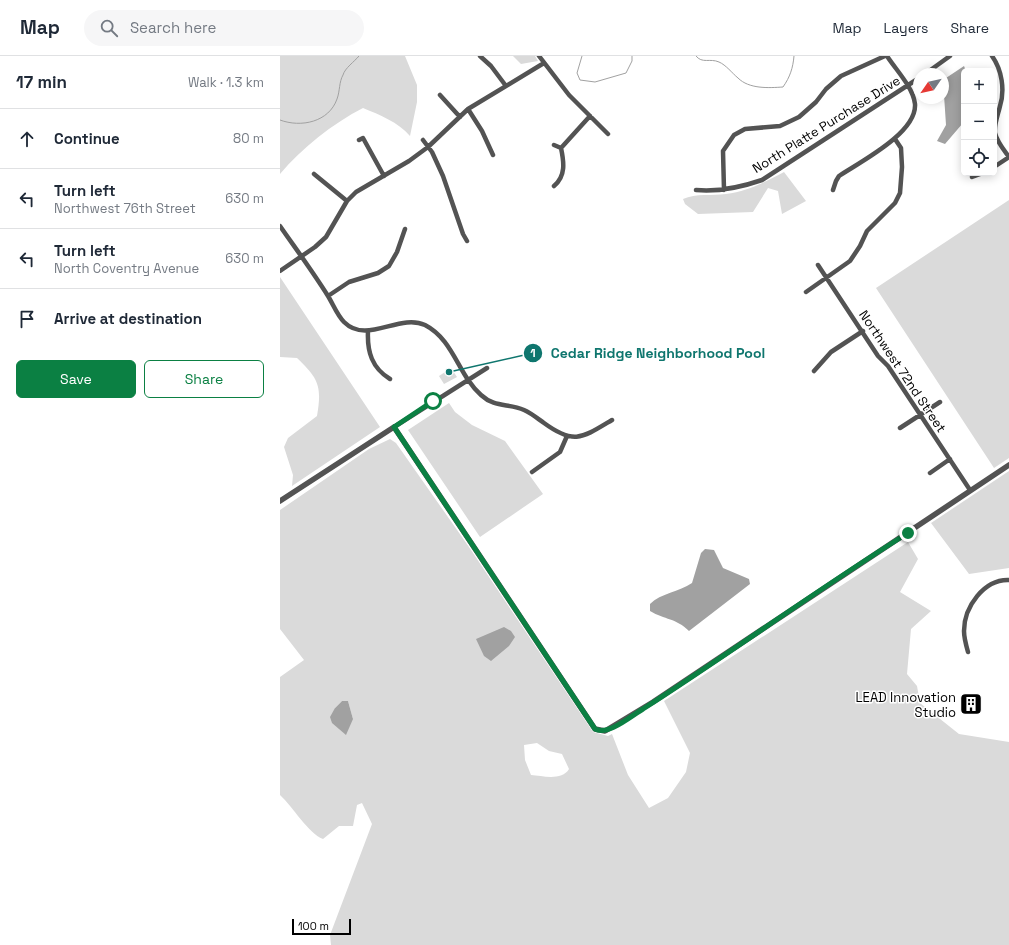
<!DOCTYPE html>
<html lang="en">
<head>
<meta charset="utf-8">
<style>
	body { margin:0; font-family:"Space Grotesk",sans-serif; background:#f6f6f7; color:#1f2937 }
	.controls { position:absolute; right:12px; top:12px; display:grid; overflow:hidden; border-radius:6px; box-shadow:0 2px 10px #0003 }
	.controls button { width:36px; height:36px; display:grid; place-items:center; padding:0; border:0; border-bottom:1px solid #e0e1e3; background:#fff; color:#1f2937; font:20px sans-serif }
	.compass { position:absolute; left:633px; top:12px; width:36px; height:36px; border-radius:50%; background:#fff; box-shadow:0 2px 10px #0003; rotate:236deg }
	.scale { position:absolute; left:12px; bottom:10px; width:59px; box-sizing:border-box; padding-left:4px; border:2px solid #000; border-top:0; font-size:11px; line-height:14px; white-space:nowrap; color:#000; -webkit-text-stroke:3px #fff; paint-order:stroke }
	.stop { position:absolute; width:12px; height:12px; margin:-9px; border:3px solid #0b8043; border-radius:50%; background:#fff }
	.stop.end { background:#0b8043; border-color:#fff; box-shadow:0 1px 4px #0008 }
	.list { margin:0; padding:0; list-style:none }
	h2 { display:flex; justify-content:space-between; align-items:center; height:52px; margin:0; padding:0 16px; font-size:17px }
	h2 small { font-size:13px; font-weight:400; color:#747a83 }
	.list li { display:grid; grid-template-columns:26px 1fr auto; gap:12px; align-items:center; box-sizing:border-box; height:60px; padding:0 16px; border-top:1px solid #e0e1e3 }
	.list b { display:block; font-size:15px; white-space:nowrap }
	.list p { margin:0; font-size:13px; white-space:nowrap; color:#747a83 }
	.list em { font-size:13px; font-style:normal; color:#747a83 }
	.actions { display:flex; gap:8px; padding:12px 16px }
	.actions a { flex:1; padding:9px 0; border:1px solid #0b8043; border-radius:6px; text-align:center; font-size:14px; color:#0b8043 }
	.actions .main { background:#0b8043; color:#fff }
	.icon { flex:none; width:22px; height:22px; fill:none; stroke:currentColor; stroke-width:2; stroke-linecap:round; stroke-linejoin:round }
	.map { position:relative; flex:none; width:729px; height:889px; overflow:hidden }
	header { display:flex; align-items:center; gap:24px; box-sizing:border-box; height:56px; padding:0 20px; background:#fff; border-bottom:1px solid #e0e1e3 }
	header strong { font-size:19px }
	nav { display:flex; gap:22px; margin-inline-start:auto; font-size:14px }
	.search { width:280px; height:36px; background:#f6f6f7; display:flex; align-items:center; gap:10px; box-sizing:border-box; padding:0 14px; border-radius:22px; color:#747a83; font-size:15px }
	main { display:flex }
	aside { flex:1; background:#fff }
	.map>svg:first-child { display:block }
</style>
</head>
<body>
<header>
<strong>Map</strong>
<div class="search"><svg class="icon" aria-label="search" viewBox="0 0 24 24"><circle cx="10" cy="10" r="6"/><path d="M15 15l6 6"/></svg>Search here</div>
<nav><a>Map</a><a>Layers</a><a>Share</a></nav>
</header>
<main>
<aside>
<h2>17 min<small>Walk · 1.3 km</small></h2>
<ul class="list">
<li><svg class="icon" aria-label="ahead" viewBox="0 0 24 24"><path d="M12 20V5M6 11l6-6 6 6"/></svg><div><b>Continue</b></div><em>80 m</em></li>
<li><svg class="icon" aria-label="left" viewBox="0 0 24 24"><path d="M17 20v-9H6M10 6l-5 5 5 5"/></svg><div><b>Turn left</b><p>Northwest 76th Street</p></div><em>630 m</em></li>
<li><svg class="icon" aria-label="left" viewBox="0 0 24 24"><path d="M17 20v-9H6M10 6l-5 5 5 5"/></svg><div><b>Turn left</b><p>North Coventry Avenue</p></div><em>630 m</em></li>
<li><svg class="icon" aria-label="arrive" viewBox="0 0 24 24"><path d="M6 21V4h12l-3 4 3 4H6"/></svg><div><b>Arrive at destination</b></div></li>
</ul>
<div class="actions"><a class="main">Save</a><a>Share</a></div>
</aside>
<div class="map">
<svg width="729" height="889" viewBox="0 0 729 889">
	<rect width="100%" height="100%" fill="#fff"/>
	<path fill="#dadada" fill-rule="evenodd" d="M0,0H125L137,29V46L130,80C118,66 100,59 83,52C52,68 22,92 0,118Z
		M233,0H255L258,5L241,8Z
		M504,116L526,145L502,158L498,135L488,132L473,156L418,158L405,148L403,143C416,137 432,140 446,138C468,135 485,126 504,116Z
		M729,144V402L714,412L596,232Z
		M0,221L100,371L12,430L13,419L4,391L8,382L37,360C42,330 39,323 17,302L0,301Z
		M171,312L177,321L164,328L159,320Z
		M169,347L175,356L192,369L225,385L263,438L200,481L128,374Z
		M110,383L116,387L189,491L313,676L328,680L332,678L348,719L369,752L388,742L406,716L410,697L384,645L628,486L638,503L620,536L651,555L631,573L627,618L637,630L640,647L679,678L729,686V889H51L50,879L92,768L82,747L77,749L73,770H59L43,783C28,777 13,751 0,739V621L24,604L0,573V454L89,393ZM62,645H68L73,663L55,652ZM257,687L269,695L282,698L289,713C282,725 263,720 251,719L245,704L244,689Z
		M729,415V512L689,518L651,467Z"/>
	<path fill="#a1a1a1" d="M684,10L686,15H684L683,67L665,88L657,85L666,69L663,24Z
		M425,493L434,494L443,512L469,523L470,528L409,575C396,562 385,564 370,555V548C381,537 399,536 412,527L421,497Z
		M224,571L231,575L235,581L229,590L211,605L204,600L196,583Z
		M62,645H68L73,663L66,679L52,667L50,661L55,652Z"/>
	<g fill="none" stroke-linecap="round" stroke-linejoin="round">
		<path stroke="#a1a1a1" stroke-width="1" d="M302,0L297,17L300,24L315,26L346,17L352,5V0
			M416,0C422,8 430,2 439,6C446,9 452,17 458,22C469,33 488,32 503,31C510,21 513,12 514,0
			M0,64C21,72 49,66 57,43C60,35 59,26 63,19C65,12 74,6 79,0"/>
		<path stroke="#535353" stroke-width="4.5" d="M200,0L211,10L226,30
			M259,0L289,39L328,78
			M712,0C722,14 725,34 720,50C718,59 714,68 715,77C717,86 724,94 729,101
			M645,18L670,0
			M160,39L180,61
			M188,53L202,75L213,99
			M79,84L83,82L104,120
			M143,84L152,96L163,120L183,178L187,185
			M274,89L281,92
			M714,111L729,101
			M34,118L67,145
			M692,121L703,117
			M274,130C286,120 284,106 281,92L310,60
			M416,134C439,136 459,132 482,124L639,22
			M444,134L443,95L454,79L465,73L500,70L519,61L536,46L546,33L561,20L605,0
			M553,134L556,125L559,120C580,106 637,77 635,48C633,31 616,14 607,0
			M0,170C16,193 33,216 48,240C53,248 57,259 64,266C87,289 119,257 145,269C174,284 178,319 201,339C215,352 228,347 244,354C251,357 257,362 264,367C294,389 302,382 332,364
			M538,209L598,300L608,310L690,434
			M0,215L35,191L46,181L67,145L76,136L129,105L148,91L188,53L264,7
			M526,236L570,205L580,190L587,175L615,147L620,137L622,111L621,92L615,83
			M48,240L69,226L98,217L109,210L117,196L125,173
			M88,275C87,296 92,312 110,323
			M534,315L551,296L583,275
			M114,371L207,312
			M620,372L660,346
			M252,416L280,396L287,380
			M650,417L670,403
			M688,596C686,589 684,582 684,575C684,551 704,523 729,524"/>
		<path stroke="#535353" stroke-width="5.5" d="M0,445L114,371L315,673L325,675L373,646L729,409"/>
	</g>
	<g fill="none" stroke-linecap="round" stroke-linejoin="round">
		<path stroke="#0b8043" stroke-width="5" d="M153,345L114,371L315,673C328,680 351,660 363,653C452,596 538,533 628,477"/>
	</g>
	<defs>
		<g id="building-square" transform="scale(1.15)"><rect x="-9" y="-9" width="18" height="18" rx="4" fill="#000" stroke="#fff"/><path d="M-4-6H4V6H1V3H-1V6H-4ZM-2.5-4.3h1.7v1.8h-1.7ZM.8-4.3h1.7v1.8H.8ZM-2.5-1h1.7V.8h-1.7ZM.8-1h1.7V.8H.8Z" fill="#fff"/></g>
	</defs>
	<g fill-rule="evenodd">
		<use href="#building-square" x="691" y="648"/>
	</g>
	<g text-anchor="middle" stroke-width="3" stroke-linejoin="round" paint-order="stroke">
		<g font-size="13" fill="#000" stroke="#fff">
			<text transform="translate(546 68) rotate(-32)" y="5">North Platte Purchase Drive</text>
			<text transform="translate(623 315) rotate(56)" y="5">Northwest 72nd Street</text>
		</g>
		<g font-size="13" fill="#000" stroke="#fff" text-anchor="end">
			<text x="676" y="646">LEAD Innovation<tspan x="676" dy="15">Studio</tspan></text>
		</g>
	</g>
	<path fill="none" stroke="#0f766e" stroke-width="1.5" d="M169 316L253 297"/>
	<g fill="#0f766e" stroke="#fff" stroke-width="1.5">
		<circle cx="169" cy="316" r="4"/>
		<circle cx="253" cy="297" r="10"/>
	</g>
	<g font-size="12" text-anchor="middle" font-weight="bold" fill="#fff">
		<text x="253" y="301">1</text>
	</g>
	<g font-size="14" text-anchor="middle" font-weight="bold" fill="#0f766e" stroke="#fff" stroke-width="3" stroke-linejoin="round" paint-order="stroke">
		<text x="378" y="302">Cedar Ridge Neighborhood Pool</text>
	</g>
</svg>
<div class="controls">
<button>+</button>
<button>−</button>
<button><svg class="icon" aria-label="locate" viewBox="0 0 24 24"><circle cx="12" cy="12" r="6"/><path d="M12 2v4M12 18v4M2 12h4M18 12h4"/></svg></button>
</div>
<svg class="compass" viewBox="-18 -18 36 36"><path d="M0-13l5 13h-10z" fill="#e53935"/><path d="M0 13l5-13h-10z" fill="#747a83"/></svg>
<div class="scale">100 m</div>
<div class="stop" style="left:153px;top:345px"></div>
<div class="stop end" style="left:628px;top:477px"></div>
</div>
</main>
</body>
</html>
